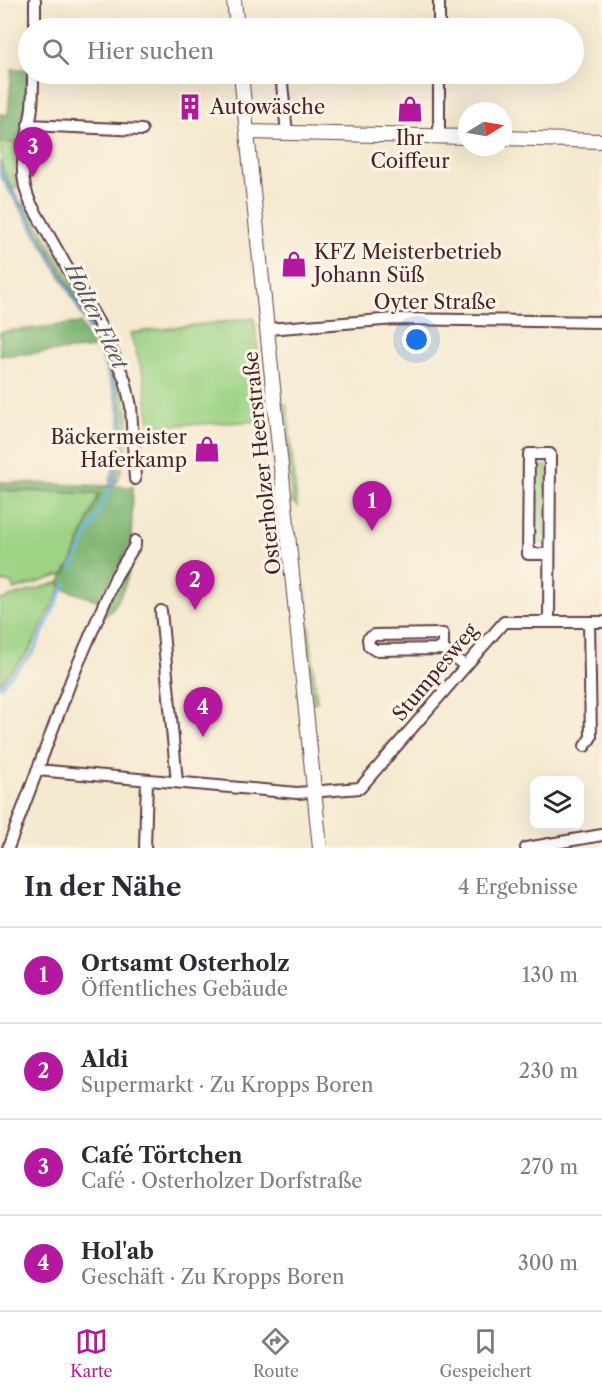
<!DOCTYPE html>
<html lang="de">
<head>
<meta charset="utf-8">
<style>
	body { margin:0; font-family:"Libre Caslon Text",serif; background:#f2f2f3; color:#2b2b33 }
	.controls { position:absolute; right:18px; bottom:18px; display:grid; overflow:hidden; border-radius:12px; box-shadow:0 6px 24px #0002 }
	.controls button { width:54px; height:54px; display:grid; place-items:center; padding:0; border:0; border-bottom:2px solid #e1e1e2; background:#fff; color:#2b2b33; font:30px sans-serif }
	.compass { position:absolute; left:458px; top:102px; width:54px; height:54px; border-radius:50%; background:#fff; box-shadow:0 6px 24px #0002; rotate:79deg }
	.you { position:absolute; left:417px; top:340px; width:21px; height:21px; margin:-15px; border:4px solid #fff; border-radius:50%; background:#1a73e8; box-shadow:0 0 0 9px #1a73e833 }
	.badge { display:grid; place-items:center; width:39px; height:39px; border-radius:50%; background:#b5179e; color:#fff; font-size:20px; font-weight:700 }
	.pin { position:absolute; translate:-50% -50px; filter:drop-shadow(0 2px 3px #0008) }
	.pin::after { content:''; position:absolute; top:32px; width:21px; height:18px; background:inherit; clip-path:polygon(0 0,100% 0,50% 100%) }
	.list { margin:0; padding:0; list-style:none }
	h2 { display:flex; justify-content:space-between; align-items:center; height:78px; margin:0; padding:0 24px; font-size:26px }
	h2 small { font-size:20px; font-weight:400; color:#7c7c81 }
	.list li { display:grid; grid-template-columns:39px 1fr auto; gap:18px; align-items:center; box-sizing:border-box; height:96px; padding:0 24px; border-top:2px solid #e1e1e2 }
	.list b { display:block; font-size:22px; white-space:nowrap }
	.list p { margin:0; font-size:20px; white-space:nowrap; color:#7c7c81 }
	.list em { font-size:20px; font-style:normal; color:#7c7c81 }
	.icon { flex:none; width:33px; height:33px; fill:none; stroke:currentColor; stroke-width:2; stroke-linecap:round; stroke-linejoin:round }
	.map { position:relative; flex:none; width:602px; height:848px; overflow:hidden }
	.search { position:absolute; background:#fff; box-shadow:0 6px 24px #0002; left:18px; right:18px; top:18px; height:66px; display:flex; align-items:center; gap:15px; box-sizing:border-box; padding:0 21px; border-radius:33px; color:#7c7c81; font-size:22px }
	.sheet { height:462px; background:#fff }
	nav { display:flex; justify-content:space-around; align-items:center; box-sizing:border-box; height:84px; border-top:2px solid #e1e1e2; background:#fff; font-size:16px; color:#7c7c81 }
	nav a { display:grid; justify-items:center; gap:3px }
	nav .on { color:#b5179e }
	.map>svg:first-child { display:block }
</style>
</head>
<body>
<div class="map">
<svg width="602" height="848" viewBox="0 0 602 848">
	<rect width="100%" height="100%" fill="#fcf5e5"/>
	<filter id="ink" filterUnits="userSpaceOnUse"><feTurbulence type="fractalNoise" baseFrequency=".0167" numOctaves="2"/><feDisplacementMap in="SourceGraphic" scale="12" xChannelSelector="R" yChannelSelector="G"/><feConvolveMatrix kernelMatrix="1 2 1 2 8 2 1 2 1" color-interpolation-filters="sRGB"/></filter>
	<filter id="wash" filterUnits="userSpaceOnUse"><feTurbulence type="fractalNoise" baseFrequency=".008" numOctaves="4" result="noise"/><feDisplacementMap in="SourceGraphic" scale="24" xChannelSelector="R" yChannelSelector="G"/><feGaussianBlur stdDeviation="1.35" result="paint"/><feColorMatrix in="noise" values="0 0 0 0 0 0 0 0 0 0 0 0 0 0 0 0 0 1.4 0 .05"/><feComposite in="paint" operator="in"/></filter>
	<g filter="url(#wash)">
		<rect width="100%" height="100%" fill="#f5e9cf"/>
		<path fill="#9dd385" stroke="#747958" stroke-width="1.5" d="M0,142L17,143L14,175L18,187L13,189L2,168Z
			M23,204H27C42,231 58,257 73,284C96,326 125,371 128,420C129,442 124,463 117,483H114C119,460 126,434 122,411C112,346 55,263 23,204Z
			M254,318L266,421L150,426L144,377L130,333Z
			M287,404L297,506L292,502L282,407Z
			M533,466H547L545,544H532Z
			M0,490L99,494L72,561L64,574L14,590L11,583L0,581Z
			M60,582L61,588L29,651L0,683V600Z
			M301,587H305L317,702H313Z"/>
		<path fill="#7eb572" stroke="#646a4e" stroke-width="1.5" d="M12,69H28L26,102L17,143L0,142V114L8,115Z
			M80,323L93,348L0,356V332Z
			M0,482L133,487L131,542L99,601L61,588L60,582L72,561L99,494L0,490Z
			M132,559C127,581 121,604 103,618L108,601Z"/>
		<path fill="#6eb6e6" stroke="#5c6a88" stroke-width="1.5" d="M0,161C6,184 23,204 34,225C62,275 123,367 123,424C123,445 118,466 113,487L109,486C115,463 122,437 119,413C116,394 108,375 101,356C74,293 35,234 0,175Z"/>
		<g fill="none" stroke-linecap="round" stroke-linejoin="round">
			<path stroke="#6eb6e6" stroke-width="3" d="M72,569L109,490
				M0,687L33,652L66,583"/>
		</g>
	</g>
	<g filter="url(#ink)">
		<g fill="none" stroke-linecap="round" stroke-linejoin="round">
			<g stroke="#643d44" stroke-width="14">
				<path id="minor" d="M35,0V28
					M439,0V28
					M33,74C33,84 33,96 32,107C28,143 14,167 31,204L102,329L125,380L131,406L135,479
					M281,74L287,133
					M28,125L142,130
					M439,137V74
					M268,329L395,319L602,322
					M161,611L177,782
					M549,621L550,454H529L528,554H549
					M443,649V634L374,635L368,639L369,646L375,650L443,649L464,665
					M585,746L591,737L589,622
					M37,770L297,793L360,788L504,622H602
					M8,848L72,678L116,576L135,545V541
					M145,848L147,780
					M526,848L602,835"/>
			</g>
			<g stroke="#643d44" stroke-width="16">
				<path id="major" d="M234,0L237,28
					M241,74L320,848
					M247,132L467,137
					M503,138L602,141"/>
			</g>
			<use href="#minor" stroke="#fff" stroke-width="10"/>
			<use href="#major" stroke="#fff" stroke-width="14"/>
		</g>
	</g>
	<defs>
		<g id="building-bare" transform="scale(2.07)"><path d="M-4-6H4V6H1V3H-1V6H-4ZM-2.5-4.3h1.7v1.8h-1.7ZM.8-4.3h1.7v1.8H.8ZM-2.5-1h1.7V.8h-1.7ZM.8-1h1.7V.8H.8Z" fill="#b5179e" stroke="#fcf5e5" stroke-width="2.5" paint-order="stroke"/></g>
		<g id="shop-bare" transform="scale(2.07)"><path d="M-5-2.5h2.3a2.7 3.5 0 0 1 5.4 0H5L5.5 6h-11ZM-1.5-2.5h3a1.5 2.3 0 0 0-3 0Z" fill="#b5179e" stroke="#fcf5e5" stroke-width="2.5" paint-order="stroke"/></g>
	</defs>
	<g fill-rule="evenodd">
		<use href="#building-bare" x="190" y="107"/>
		<use href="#shop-bare" x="410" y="109"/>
		<use href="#shop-bare" x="294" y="264"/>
		<use href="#shop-bare" x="207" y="449"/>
	</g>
	<g text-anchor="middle" stroke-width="6" stroke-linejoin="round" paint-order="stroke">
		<g font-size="20" fill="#4a1f2b" stroke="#fcf5e5" text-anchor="start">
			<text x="210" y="114">Autowäsche</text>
			<text x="410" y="145" text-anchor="middle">Ihr<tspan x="410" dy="23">Coiffeur</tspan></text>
			<text x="314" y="259">KFZ Meisterbetrieb<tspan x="314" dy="23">Johann Süß</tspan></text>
			<text x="187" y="444" text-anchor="end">Bäckermeister<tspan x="187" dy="23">Haferkamp</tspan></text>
		</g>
		<g font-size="20" fill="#4a1f2b" stroke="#fcf5e5">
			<text x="435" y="309">Oyter Straße</text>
			<text transform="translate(262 463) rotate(-96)" y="7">Osterholzer Heerstraße</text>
			<text transform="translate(435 672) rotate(-50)" y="7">Stumpesweg</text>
		</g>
		<g font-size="21" font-style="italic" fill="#57546c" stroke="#fcf5e5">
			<text transform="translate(96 316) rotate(64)" y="7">Holter Fleet</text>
		</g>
	</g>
</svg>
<div class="controls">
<button><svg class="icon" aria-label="layers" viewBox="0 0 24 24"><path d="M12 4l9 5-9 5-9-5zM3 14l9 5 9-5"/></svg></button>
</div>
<svg class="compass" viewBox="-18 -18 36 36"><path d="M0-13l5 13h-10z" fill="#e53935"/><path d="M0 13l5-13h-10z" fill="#7c7c81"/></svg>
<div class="you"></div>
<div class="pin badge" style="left:372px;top:531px">1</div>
<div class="pin badge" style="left:195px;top:610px">2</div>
<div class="pin badge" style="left:33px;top:177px">3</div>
<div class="pin badge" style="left:203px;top:737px">4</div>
<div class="search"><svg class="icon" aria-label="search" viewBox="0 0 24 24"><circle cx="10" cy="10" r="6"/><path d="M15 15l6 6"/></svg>Hier suchen</div>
</div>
<section class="sheet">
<h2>In der Nähe<small>4 Ergebnisse</small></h2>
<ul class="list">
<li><span class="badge">1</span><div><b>Ortsamt Osterholz</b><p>Öffentliches Gebäude</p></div><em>130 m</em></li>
<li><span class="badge">2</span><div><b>Aldi</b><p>Supermarkt · Zu Kropps Boren</p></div><em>230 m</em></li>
<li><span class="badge">3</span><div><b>Café Törtchen</b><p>Café · Osterholzer Dorfstraße</p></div><em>270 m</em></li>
<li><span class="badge">4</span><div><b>Hol'ab</b><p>Geschäft · Zu Kropps Boren</p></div><em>300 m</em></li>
</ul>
</section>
<nav>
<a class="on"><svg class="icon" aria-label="map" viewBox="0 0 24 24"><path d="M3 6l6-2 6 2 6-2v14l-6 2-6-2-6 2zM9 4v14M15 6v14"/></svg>Karte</a>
<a><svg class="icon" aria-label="directions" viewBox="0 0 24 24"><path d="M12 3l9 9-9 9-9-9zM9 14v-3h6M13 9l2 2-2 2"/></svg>Route</a>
<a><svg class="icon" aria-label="saved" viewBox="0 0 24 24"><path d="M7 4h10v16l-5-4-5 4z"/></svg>Gespeichert</a>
</nav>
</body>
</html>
